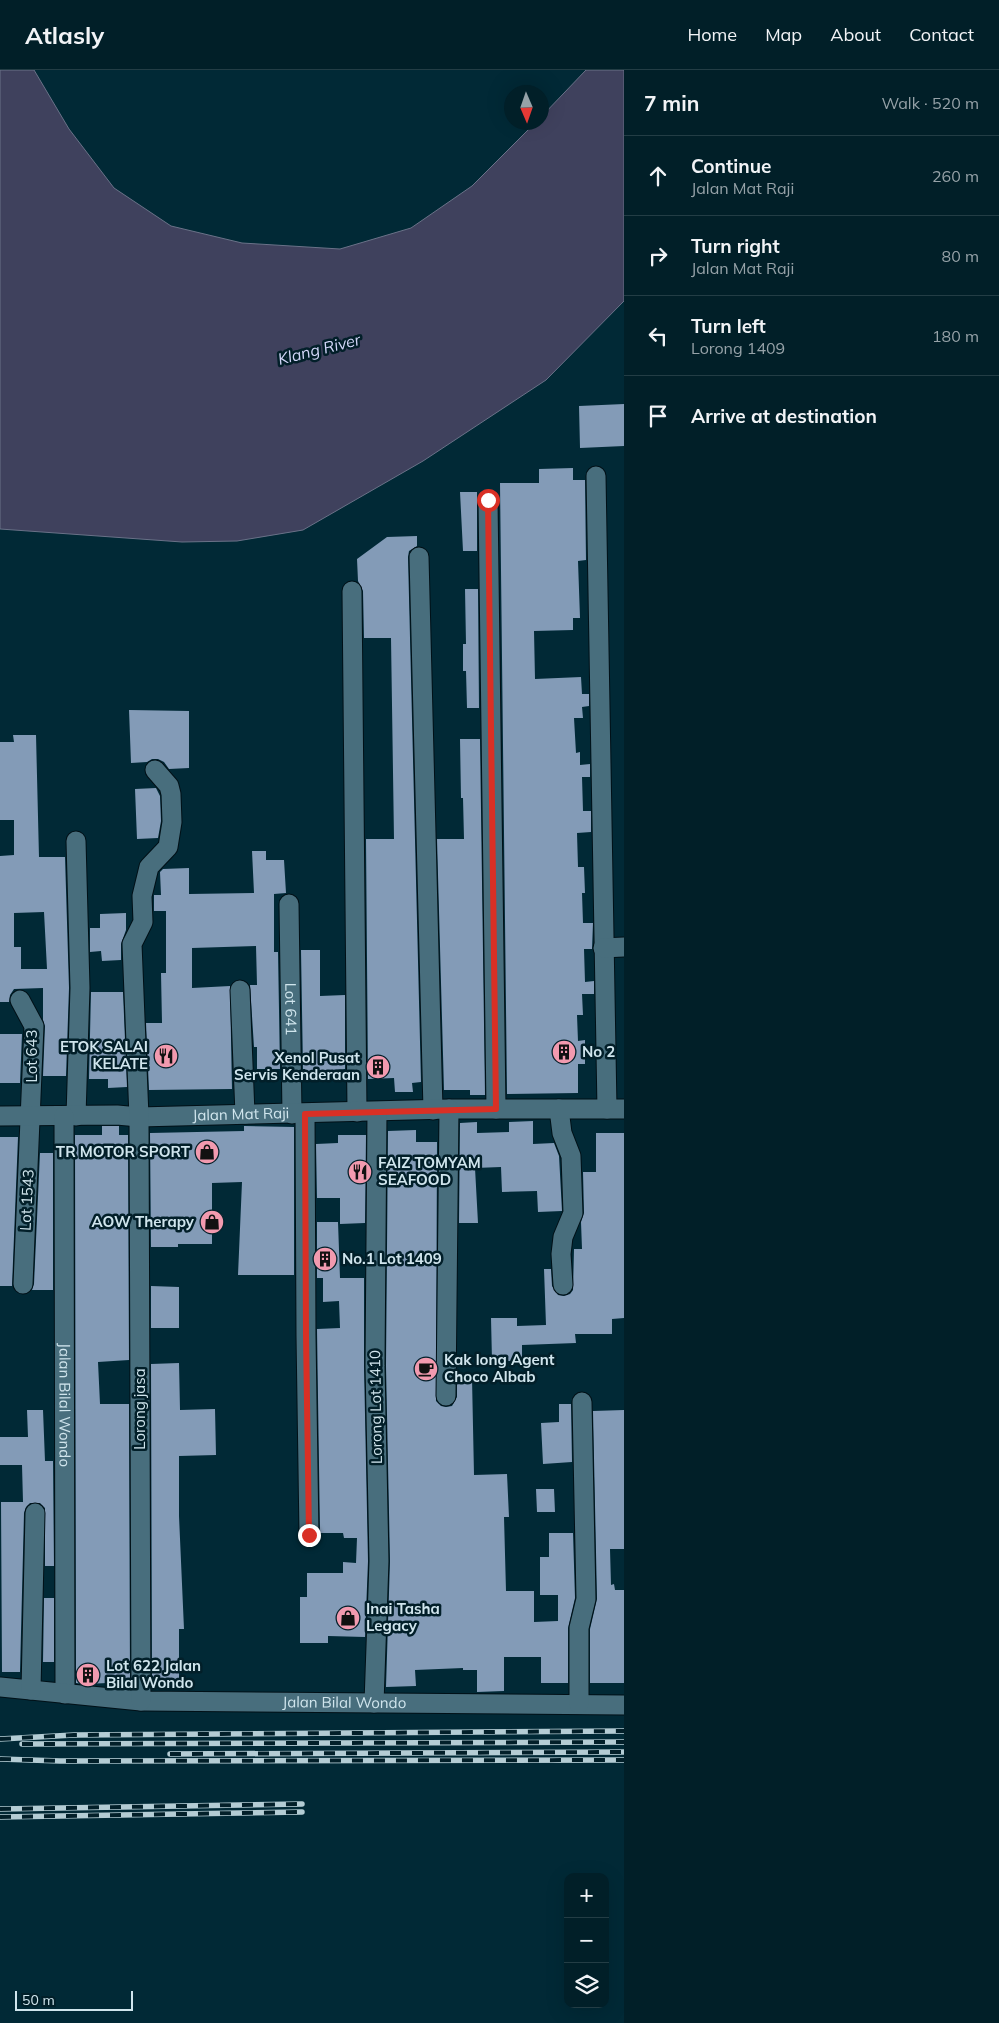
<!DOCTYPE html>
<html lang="en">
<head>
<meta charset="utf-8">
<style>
	body { margin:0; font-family:Mulish,sans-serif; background:#0f2c34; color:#f1f3f6 }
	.controls { position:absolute; right:15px; bottom:15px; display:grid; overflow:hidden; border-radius:10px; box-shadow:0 5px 20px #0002 }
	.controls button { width:45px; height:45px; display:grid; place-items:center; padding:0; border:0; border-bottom:1px solid #233d45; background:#011f28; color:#f1f3f6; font:25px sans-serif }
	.compass { position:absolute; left:504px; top:15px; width:45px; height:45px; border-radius:50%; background:#011f28; box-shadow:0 5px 20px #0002; rotate:178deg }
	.scale { position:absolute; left:15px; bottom:12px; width:118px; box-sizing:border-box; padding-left:5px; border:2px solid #d0e5ed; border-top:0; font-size:14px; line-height:18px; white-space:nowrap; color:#d0e5ed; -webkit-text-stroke:4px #021f29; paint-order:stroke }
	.stop { position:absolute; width:15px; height:15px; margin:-11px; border:4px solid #d93025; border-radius:50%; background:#fff }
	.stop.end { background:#d93025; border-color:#fff; box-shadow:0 1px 5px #0008 }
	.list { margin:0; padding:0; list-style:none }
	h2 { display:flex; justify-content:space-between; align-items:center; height:65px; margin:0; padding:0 20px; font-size:21px }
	h2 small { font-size:16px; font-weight:400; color:#96a2a8 }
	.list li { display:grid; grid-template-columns:32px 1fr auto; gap:15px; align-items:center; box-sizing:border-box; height:80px; padding:0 20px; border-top:1px solid #233d45 }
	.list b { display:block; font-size:19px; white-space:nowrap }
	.list p { margin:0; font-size:16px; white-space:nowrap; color:#96a2a8 }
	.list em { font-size:16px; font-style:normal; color:#96a2a8 }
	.icon { flex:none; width:28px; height:28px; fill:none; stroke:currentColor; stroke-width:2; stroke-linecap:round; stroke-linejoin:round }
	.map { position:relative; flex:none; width:624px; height:1953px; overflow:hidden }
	header { display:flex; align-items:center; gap:30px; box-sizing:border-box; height:70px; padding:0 25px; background:#011f28; border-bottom:1px solid #233d45 }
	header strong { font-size:24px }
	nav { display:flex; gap:28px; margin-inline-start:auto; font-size:18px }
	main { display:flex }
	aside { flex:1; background:#011f28 }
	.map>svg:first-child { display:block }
</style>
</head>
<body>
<header>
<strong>Atlasly</strong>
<nav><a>Home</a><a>Map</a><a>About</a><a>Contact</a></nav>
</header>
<main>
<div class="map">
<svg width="624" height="1953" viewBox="0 0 624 1953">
	<rect width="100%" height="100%" fill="#012936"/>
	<path fill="#3f415d" stroke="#6a7288" d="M0,0H34L69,59L114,118L171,156L242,173L340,179L411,158L472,116L535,53L542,52V46L586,0H624V231L546,310L423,391L303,460L237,471L182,472L0,459Z"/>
	<path fill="#839bb7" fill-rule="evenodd" d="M624,334V376L580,378L579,336Z
		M573,398V410H585L586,490L578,491L580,548H573V560L534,561L535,609L581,607L582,624H589V636L582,637L583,648H574L576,683L580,682V695L590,694V707H582L583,741H591V762L577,763L578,797H584L585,823H582L583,853H593L592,879H584L585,912L594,911V924H582L583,945H577L578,971L585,970V994H578V1023L507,1024L500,413H539V399Z
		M460,422H477V481H463Z
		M417,466V476L409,481L408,487L421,1012L412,1013L413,1022H395L394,1008L368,1009L366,769H394L391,568H364L363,521L358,511L357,489L387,467Z
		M465,519H478L479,638H467L466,601H463V574H466Z
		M129,640L189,641V698L169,699L164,692L158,689H152L147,692L131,693Z
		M13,665H36L39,787H65L69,918L66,1006H43L45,956L43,950V918L14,919L10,925L9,932H0V786L14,785V750H0V672H14ZM44,842L47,899H21V877H14V843Z
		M460,669H480L485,1025H470V1020H444L437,769H464L463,728H461Z
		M156,718L160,726L161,751L158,768L137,769L135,719Z
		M252,781H266V790H284L286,823L274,824V882H278L280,999H257V977H254L250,915H257L256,876L192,878V918L230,916L232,1019L149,1020L146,953H162L161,903H166V841H154V825H161L160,802L163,799L189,798V824L254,823Z
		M126,843V860L121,874V890L102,891L101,881L90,882V858H100V844Z
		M301,880H320V926L345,925V999L306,1002L305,999H303Z
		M91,922H123L127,1017L108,1018V1009H89Z
		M0,964H22L20,1013H0Z
		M533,1051V1074L554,1073L559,1086L562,1141L538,1142L537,1121L502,1122L501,1097L475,1098L478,1153H459L460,1053L477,1052V1063L509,1062V1052Z
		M102,1056H119V1065H128L129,1290L98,1292L100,1334H129L130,1612L85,1614L76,1613L75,1065H102Z
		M244,1056L294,1057V1205H238L242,1112L212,1113V1174H178V1177H151L150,1063L244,1061Z
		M416,1060V1072H437L436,1331L441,1336L446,1337L452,1336L457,1327V1309L472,1308L474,1405L507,1404L509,1447H504L506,1521H534V1552L558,1551V1525H540V1487H549V1463H573L575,1528L568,1558V1613H541V1587H504V1621L477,1622V1600H463V1598L415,1600L416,1616L386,1617L390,1491L386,1296L388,1061Z
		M596,1063H624V1248L612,1249V1264H575L576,1273L522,1275V1291H492L491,1248H517V1256L546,1255L544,1199H551L552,1216L558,1225L564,1226L570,1224L573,1220L574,1179H582L581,1152L584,1143L583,1102H596Z
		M338,1065H366L365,1153L340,1154V1128H317L316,1074L338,1073Z
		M0,1067H18L12,1216H0Z
		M40,1083H53V1220H32L34,1214Z
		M317,1152H338L340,1208H364V1296L368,1491L365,1567L328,1566V1573H300V1527H307V1503H343V1492L356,1493L357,1468H344L343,1463H320L317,1259L340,1258L339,1231L323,1232V1208H317Z
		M151,1216L179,1217V1258H151Z
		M179,1293L180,1340L215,1339L216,1385L179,1386V1446L184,1559H179V1616H152L151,1294Z
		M559,1334H571L572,1392L543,1394L541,1353L559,1352Z
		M27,1340H43L45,1391H53L54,1496H45V1438L40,1433H30L26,1437L24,1443L20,1602H2L1,1432H23L22,1395H0V1367H28Z
		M624,1340V1479H610L611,1515L614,1514L615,1520H624V1613H590V1559L597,1529L593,1341Z
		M536,1419H554L555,1442H537Z
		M44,1528H54V1592H43Z"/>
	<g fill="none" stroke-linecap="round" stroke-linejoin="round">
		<g stroke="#011017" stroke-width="21">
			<g id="minor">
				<path d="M596,406L607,1039"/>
				<path d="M488,430L496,1039"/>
				<path d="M419,487L433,1040"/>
				<path d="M352,521L357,1042"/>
				<path d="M76,771L80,918L76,1046"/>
				<path id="s1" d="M289,834L292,1044"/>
				<path d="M603,878L624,877"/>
				<path d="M240,920L245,1044"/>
				<path d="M20,930L34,956L23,1214"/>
				<path d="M559,1039L562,1063L571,1086L573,1143L563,1167L561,1184L563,1215"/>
				<path d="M305,1044L306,1265L309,1465"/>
				<path id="s2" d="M0,1046L117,1045L139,1047L449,1039H624"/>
				<path id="s3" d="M64,1046L65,1624"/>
				<path d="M446,1326L449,1039"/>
				<path id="s4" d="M0,1617L141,1631L624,1635"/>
				<path d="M31,1620L35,1443"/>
				<path d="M141,1631L139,1047L132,874L143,852L142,826L149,797L168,777L172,752L171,724L169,716L155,700"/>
				<path d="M374,1633L379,1491L375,1296L377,1042"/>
				<path d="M579,1634V1558L586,1529L582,1332"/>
			</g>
		</g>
		<use href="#minor" stroke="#486e7d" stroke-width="19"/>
		<g stroke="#b4ccd4" stroke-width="5.5">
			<path id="rail" d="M0,1669L74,1665L624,1661
				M22,1674L624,1672
				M170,1684L624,1682
				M0,1689L60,1691L624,1690
				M0,1739L302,1734
				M0,1747L302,1742"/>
		</g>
		<use href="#rail" stroke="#021f29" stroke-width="4" stroke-dasharray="11" stroke-linecap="butt"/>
	</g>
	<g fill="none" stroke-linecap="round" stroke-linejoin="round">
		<path stroke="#d93025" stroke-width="6" d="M309,1465L306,1265L305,1044L496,1039L488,430"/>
	</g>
	<defs>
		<g id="building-disc" transform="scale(1.25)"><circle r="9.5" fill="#f29aaf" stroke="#021f29"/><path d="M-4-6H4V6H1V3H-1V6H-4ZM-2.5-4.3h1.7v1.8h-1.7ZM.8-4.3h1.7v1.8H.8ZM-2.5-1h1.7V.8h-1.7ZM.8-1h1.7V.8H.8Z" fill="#111"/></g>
		<g id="restaurant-disc" transform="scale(1.25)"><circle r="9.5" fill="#f29aaf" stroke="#021f29"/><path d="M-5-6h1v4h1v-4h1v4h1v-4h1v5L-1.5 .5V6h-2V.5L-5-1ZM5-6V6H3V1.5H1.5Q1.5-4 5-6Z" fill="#111"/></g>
		<g id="shop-disc" transform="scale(1.25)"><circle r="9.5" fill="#f29aaf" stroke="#021f29"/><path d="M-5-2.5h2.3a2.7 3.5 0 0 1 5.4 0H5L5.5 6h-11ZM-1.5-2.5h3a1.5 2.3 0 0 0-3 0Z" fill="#111"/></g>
		<g id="cafe-disc" transform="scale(1.25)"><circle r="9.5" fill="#f29aaf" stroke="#021f29"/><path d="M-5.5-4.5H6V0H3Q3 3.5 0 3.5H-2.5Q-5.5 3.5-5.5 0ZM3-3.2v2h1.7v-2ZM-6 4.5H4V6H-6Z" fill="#111"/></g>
	</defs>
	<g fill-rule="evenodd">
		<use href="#building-disc" x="564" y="982"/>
		<use href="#restaurant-disc" x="166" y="986"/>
		<use href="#building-disc" x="378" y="997"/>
		<use href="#shop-disc" x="207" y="1082"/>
		<use href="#restaurant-disc" x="360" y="1102"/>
		<use href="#shop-disc" x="212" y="1152"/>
		<use href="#building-disc" x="325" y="1189"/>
		<use href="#cafe-disc" x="426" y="1299"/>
		<use href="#shop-disc" x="348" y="1548"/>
		<use href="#building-disc" x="88" y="1605"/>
	</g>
	<g text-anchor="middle" stroke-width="5" stroke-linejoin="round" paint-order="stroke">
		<g font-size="15" fill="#d0e5ed" stroke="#021f29">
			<text dy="5" stroke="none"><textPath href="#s1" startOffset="105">Lot 641</textPath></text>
			<text transform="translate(32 986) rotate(-90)" y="5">Lot 643</text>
			<text dy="5" stroke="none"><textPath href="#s2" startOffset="241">Jalan Mat Raji</textPath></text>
			<text transform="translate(27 1130) rotate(-87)" y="5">Lot 1543</text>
			<text dy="5" stroke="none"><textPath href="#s3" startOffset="289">Jalan Bilal Wondo</textPath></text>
			<text transform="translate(376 1337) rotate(-91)" y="5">Lorong Lot 1410</text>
			<text transform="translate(140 1339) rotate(-90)" y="5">Lorong jasa</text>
			<text dy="5" stroke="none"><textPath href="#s4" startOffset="345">Jalan Bilal Wondo</textPath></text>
		</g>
		<g font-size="15" font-weight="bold" fill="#d0e5ed" stroke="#021f29" text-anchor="start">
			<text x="148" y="982" text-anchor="end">ETOK SALAI<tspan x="148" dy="17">KELATE</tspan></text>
			<text x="582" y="987">No 2</text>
			<text x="360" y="993" text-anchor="end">Xenol Pusat<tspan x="360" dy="17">Servis Kenderaan</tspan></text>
			<text x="190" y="1087" text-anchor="end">TR MOTOR SPORT</text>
			<text x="378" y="1098">FAIZ TOMYAM<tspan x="378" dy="17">SEAFOOD</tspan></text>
			<text x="194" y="1157" text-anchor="end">AOW Therapy</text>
			<text x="342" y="1194">No.1 Lot 1409</text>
			<text x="444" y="1295">Kak long Agent<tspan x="444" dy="17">Choco Albab</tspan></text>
			<text x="366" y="1544">Inai Tasha<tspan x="366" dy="17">Legacy</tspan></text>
			<text x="106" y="1601">Lot 622 Jalan<tspan x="106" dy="17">Bilal Wondo</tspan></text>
		</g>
		<g font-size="16" font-style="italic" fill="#d2d6f8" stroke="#021f29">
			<text transform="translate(319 279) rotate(-14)" y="6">Klang River</text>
		</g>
	</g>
</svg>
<div class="controls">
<button>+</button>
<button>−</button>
<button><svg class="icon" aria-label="layers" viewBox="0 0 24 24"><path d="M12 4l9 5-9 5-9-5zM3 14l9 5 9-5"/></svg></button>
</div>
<svg class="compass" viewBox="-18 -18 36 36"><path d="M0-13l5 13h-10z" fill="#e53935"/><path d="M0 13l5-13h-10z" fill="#96a2a8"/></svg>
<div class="scale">50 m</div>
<div class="stop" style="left:488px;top:430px"></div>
<div class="stop end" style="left:309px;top:1465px"></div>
</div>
<aside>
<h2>7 min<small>Walk · 520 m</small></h2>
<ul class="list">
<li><svg class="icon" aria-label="ahead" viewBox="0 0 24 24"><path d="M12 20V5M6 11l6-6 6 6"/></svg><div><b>Continue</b><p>Jalan Mat Raji</p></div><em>260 m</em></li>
<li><svg class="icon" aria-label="right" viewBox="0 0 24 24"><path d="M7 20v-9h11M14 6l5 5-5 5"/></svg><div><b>Turn right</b><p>Jalan Mat Raji</p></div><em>80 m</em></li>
<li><svg class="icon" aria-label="left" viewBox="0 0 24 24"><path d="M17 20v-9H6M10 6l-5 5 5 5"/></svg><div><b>Turn left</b><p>Lorong 1409</p></div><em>180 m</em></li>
<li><svg class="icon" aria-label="arrive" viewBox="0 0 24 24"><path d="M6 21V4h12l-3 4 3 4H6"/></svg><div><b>Arrive at destination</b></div></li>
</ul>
</aside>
</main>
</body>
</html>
